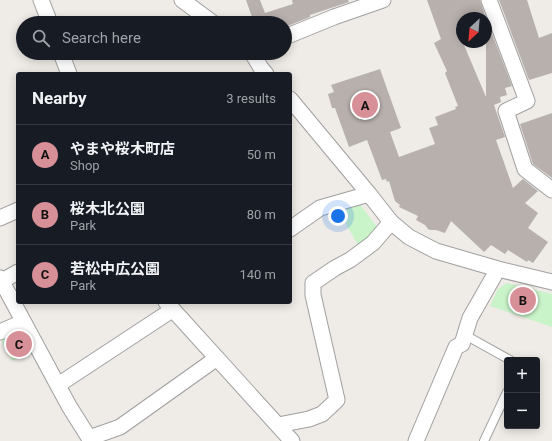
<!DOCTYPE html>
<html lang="en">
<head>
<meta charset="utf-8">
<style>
	body { margin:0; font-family:Roboto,"Noto Sans JP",sans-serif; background:#242831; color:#f1f3f6 }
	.controls { position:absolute; right:12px; bottom:12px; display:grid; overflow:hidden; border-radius:4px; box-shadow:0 2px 10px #0003 }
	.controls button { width:36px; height:36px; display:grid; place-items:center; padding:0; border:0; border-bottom:1px solid #363941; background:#171b24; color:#f1f3f6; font:20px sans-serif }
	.compass { position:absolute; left:456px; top:12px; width:36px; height:36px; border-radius:50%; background:#171b24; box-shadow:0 2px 10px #0003; rotate:206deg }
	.you { position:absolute; left:338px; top:216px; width:14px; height:14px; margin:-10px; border:3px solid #fff; border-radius:50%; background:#1a73e8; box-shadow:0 0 0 6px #1a73e833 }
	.badge { display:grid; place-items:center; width:26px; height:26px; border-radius:50%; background:#d79097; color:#111; font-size:13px; font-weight:700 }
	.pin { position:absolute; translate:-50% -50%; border:2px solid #fff; box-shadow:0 1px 4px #0006 }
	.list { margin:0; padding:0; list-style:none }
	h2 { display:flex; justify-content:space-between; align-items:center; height:52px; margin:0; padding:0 16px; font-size:17px }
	h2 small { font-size:13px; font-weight:400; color:#9ea1a6 }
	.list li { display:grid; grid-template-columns:26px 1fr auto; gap:12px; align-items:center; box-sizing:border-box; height:60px; padding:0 16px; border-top:1px solid #363941 }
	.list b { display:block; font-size:15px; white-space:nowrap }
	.list p { margin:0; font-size:13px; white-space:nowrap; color:#9ea1a6 }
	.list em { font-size:13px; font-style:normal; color:#9ea1a6 }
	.icon { flex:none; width:22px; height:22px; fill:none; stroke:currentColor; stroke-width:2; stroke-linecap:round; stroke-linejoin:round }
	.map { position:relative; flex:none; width:552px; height:441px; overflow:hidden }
	.search { position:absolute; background:#171b24; box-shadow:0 2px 10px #0003; left:16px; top:16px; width:276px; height:44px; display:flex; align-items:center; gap:10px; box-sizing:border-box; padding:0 14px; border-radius:22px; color:#9ea1a6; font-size:15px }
	.panel { position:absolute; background:#171b24; box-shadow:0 2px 10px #0003; left:16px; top:72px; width:276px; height:232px; border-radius:4px }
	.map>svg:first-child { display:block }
</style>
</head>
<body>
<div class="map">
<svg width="552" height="441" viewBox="0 0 552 441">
	<rect width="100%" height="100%" fill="#efebe6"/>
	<path fill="#c9f3c9" d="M359,203L377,227L374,235L358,245L338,210Z
		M507,283L552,294V327L490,306L498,289Z
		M23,329L38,350L12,361L0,338Z"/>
	<path fill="#b8b0ac" d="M246,0H260L265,13L293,4L292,0H348L349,2L310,15V17L285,27V23H243L242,20L252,17Z
		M427,0H480L485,16L478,18H462V24L456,26L486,97V18L512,86L505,88L507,95L500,97L501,102L494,105L505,137L496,140L513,188L523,179L538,191L525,203L538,213L528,228L548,242L533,263L528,260L527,262L508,250L505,254L491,245L484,252L451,221L445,233L436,230H430L428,229L425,225L416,220L418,216L399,207L400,205L395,201L389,181L387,182L386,179L382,180L367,140L349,147L335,108H332L328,94L334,92L331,85L380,69L401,128L390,132L399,157L435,144L429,128L438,125L435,117L456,109L455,107L458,106L445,73L447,71L434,43L441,39Z
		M499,0H527L539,38L552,33V73L529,80Z
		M552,113V178L533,164L520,124Z"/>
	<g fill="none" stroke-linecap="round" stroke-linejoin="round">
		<g stroke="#a0a0a0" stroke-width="10">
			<path id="service" d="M465,335L510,360
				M484,441L507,392"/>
		</g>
		<g stroke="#a0a0a0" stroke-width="17">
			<path id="minor" d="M41,0L50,23
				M182,0L213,23
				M489,0L527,101L506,111L525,169L552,190
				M285,37L334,17L383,0
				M61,53L69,74
				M252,53L261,68L266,74
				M290,99L369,194L391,222L409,237L436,251L498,269L552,282
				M0,218L18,210
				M290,229L320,208L369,194
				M0,278L69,406L91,441
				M2,281L18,272
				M166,302L292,441
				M0,332L23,322
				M58,385L172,310
				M278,425L309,419L322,414L337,400L313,295V283L335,268L350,260L373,243L391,222
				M89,438L120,427L217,358
				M416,441L456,347L462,344L470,318L498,269"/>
		</g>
		<use href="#service" stroke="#fff" stroke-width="8"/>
		<use href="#minor" stroke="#fff" stroke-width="15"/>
	</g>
</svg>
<div class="controls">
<button>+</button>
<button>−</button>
</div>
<svg class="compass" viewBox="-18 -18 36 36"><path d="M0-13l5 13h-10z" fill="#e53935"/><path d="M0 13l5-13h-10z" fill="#9ea1a6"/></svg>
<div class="you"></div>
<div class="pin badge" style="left:365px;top:105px">A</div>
<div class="pin badge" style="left:523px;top:300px">B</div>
<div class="pin badge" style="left:19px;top:344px">C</div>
<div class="search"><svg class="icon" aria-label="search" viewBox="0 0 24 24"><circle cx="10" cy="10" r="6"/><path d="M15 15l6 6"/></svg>Search here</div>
<section class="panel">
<h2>Nearby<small>3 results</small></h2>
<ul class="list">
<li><span class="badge">A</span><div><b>やまや桜木町店</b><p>Shop</p></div><em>50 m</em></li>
<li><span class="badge">B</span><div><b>桜木北公園</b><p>Park</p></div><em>80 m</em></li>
<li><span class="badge">C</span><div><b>若松中広公園</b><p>Park</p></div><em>140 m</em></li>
</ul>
</section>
</div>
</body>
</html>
